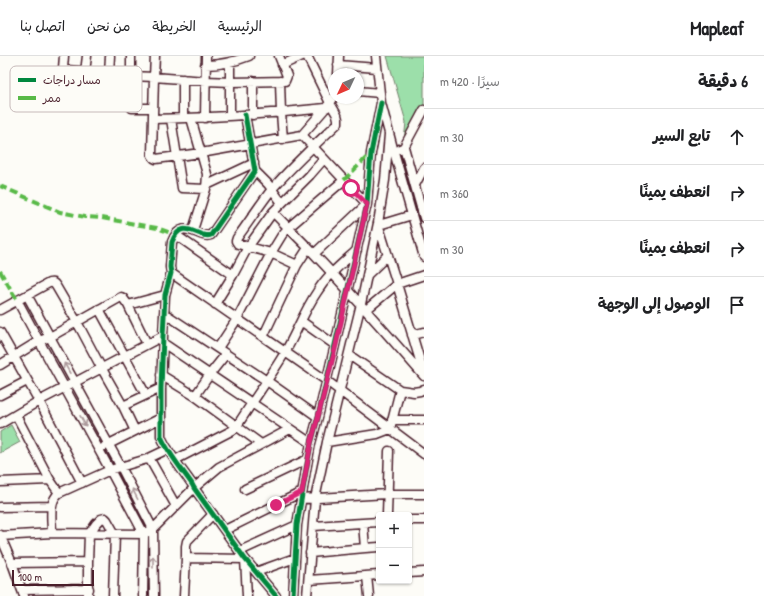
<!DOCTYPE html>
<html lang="ar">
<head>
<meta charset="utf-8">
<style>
	body { margin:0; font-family:"Patrick Hand","Playpen Sans Arabic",sans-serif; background:#f6f6f6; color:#202124; direction:rtl }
	.controls { position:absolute; right:12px; bottom:12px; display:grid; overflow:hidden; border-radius:4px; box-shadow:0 1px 3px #0004 }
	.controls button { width:36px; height:36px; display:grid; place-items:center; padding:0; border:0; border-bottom:1px solid #e0e0e0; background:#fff; color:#202124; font:20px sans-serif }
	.compass { position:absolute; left:328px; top:12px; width:36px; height:36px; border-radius:50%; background:#fff; box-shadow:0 1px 3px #0004; rotate:226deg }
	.scale { position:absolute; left:12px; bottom:10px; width:82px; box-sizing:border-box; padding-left:4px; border:2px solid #4a1f2b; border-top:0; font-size:11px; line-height:14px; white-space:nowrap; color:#4a1f2b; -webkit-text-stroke:3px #fdfcf7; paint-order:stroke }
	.stop { position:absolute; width:12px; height:12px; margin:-9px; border:3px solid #db2777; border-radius:50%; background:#fff }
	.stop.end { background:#db2777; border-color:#fff; box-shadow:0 1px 4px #0008 }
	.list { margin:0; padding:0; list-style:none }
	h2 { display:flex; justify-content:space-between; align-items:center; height:52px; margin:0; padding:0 16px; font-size:17px }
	h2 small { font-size:13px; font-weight:400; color:#757577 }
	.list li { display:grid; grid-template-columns:26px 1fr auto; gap:12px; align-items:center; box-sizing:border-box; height:56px; padding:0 16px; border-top:1px solid #e0e0e0 }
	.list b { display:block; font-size:15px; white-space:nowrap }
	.list em { font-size:13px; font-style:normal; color:#757577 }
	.icon { flex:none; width:22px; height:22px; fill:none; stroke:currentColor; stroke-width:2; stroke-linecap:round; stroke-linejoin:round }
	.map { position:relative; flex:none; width:424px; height:540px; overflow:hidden; direction:ltr }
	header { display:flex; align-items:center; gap:24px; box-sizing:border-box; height:56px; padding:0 20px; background:#fff; border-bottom:1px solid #e0e0e0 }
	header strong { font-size:19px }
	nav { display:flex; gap:22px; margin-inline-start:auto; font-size:14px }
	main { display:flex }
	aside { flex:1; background:#fff }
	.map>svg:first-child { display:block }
</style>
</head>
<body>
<header>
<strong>Mapleaf</strong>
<nav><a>الرئيسية</a><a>الخريطة</a><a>من نحن</a><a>اتصل بنا</a></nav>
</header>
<main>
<aside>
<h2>6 دقيقة<small>سيرًا · 420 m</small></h2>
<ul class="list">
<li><svg class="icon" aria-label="ahead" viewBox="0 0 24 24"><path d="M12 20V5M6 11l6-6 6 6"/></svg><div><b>تابع السير</b></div><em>30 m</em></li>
<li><svg class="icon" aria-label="right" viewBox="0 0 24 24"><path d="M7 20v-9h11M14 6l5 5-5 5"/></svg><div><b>انعطف يمينًا</b></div><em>360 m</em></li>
<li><svg class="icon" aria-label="right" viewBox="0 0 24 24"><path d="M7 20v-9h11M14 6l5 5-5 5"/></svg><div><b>انعطف يمينًا</b></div><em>30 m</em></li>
<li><svg class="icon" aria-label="arrive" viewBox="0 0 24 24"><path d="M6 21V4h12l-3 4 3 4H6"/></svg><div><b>الوصول إلى الوجهة</b></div></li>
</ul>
</aside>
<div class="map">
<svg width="424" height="540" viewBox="0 0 424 540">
	<rect width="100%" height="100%" fill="#fdfcf7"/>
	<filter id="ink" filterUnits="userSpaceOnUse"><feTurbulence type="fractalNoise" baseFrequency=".025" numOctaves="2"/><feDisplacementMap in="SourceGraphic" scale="8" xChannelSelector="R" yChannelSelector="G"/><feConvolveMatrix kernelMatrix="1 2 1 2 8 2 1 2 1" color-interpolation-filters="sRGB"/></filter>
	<g filter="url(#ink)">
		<path fill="#9cdfaa" stroke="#737f6a" d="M387,0H424V53L404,85L406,66Z
			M11,369L20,386L0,397V376Z"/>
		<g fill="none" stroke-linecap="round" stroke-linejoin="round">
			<g stroke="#4a1f2b" stroke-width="11">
				<path id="minor" d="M64,0L63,12L66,14L109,17L131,20L154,21L206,25L231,26L285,25L287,20L279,0
					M131,0V50L132,52H153
					M155,0L154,21L152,99L154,102L156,103L201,97L302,79L330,47L334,41
					M376,0L381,47L394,96L424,201
					M230,7V60
					M205,9C222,9 234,6 249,0
					M282,9L302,0
					M338,9L377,12
					M85,16L87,0
					M109,17L110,0
					M338,18L339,0
					M183,23V62
					M253,25V59
					M280,25L281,57L283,83
					M358,35L380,37
					M245,59L255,115L211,179C199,184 182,159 172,186L170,211L171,217L165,239L163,280L161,332V380C166,394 183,415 192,428L194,432L245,503L276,540
					M191,62L207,118L206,133L193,174
					M205,62L206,0
					M153,63C211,62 268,58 326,52
					M171,63L182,132L206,133
					M302,79L344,124
					M404,91L424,162
					M400,93L404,91L424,54
					M255,115L268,128L282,147
					M207,129L254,107
					M415,129L424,112
					M273,156C287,171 302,185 316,200C353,239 388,279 424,320
					M378,168L397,228L424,318
					M379,169L412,159
					M176,179L233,219
					M297,209L271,197L238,188L236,185L237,182C249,166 260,148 273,132C293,109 316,88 338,67V63L337,59L330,47L307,0
					M171,217L327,325L424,398
					M367,219L388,199
					M27,239L121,411L153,473L154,540
					M17,244L39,285L110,414L144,478L143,540
					M215,248L233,219L248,191L273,156L310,119L324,103
					M128,249L165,239
					M99,253L146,339
					M0,254L49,227C53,226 54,227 56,230L77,266L102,313L123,350L135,375
					M366,254L397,228L424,219
					M164,257L267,325L318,361
					M301,265L335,289
					M0,276L39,345L82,427
					M412,279L424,276
					M263,281L297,209L308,192
					M163,287L311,387
					M218,292L237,263L271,197L282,179L288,172L344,124L367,148L314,198
					M349,299L400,334L414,336L420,335L424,333
					M0,309L39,285L50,281L121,241L123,242L128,249L147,288
					M161,319L195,340L261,388
					M0,339L27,325
					M195,340L210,318L226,298
					M123,350L161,332
					M16,359L50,424L59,437
					M392,364H424
					M0,368L39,345L163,280
					M327,386L377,378L390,373L400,334
					M105,390L161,362
					M149,402L176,450
					M175,404L233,374L237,370C252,346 269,323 284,298C296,278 304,255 317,236C327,219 343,207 357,194
					M0,426L50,424
					M245,433L308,403
					M301,443L387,438H424
					M0,451L52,450
					M387,459L389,395
					M409,464H424
					M313,470L379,466
					M225,474L302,436
					M52,477C52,465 48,446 59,437L110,414L147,403L168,393
					M0,479L12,507L24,540
					M0,480L52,477L144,478L153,473L194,432L219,411L290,373
					M365,492L379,491
					M240,495L297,469
					M310,497L365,492L363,467
					M186,502L245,503L247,540
					M12,507L88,506
					M256,516L295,502
					M409,517L424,516
					M367,520L369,540
					M309,524L379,519
					M22,534L89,533
					M88,540V506L89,478L96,468L101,463L105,462L107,464L115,478L113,540
					M184,540L186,502V490L187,485L213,458
					M293,540L297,469L306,414L311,387L318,361L335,289L367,148L371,97L381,47
					M307,540L315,443L327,386L361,248L378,167L385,124L389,78"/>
			</g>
			<use href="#minor" stroke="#fdfcf7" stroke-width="8"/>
			<path stroke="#58b947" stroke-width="4" stroke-dasharray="8 4" stroke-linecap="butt" d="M344,124L371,97
				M0,130L60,156L85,161L102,162L157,172L176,179
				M0,215L17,244"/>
			<g stroke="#fdfcf7" stroke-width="8">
				<path id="cycleway" d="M245,59L255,115L211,179C199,184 182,159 172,186L170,211L171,217L165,239L163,280L161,332V380C166,394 183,415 192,428L194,432L245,503L276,540
					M293,540L297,469L306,414L311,387L318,361L335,289L367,148L371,97L381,47"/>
			</g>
			<use href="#cycleway" stroke="#00873e" stroke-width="5"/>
		</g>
		<defs><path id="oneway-shaft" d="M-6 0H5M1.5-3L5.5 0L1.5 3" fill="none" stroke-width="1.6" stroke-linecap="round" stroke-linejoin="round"/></defs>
		<g stroke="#ac999b">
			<use href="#oneway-shaft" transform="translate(67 312) rotate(-119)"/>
			<use href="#oneway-shaft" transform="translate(83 365) rotate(61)"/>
			<use href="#oneway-shaft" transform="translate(135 438) rotate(-117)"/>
			<use href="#oneway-shaft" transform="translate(153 506) rotate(-90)"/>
		</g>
	</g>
	<g fill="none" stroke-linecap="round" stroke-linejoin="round" filter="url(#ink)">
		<path stroke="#db2777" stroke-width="5" d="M276,449L302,436L311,387L318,361L336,289L367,148L351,132"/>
	</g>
	<rect x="10" y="10" width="132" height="46" rx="6" fill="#fdfcf7" stroke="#c7baba" stroke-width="1"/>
	<rect x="18" y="22" width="18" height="4" fill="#00873e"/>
	<rect x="18" y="40" width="18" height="4" fill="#58b947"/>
	<g font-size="11" fill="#4a1f2b">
		<text x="43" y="28">مسار دراجات</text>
		<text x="43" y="46">ممر</text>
	</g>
</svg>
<div class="controls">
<button>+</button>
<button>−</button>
</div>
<svg class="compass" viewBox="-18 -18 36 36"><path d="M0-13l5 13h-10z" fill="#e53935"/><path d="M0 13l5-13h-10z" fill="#757577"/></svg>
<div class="scale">100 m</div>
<div class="stop" style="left:351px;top:132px"></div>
<div class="stop end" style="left:276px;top:449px"></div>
</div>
</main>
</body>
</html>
